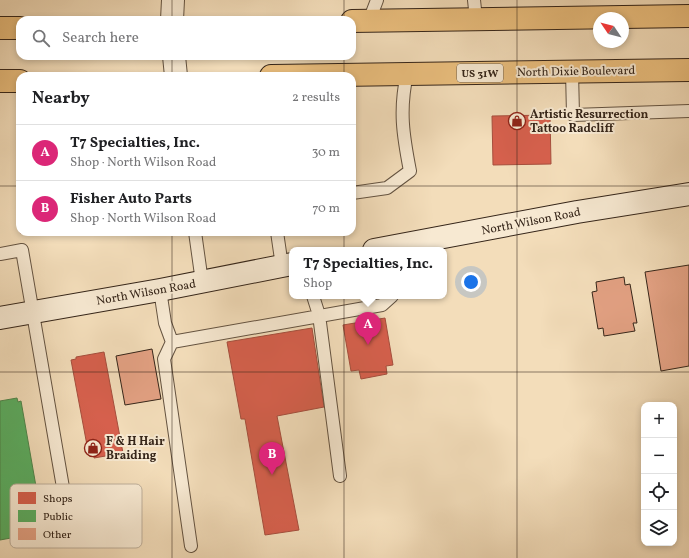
<!DOCTYPE html>
<html lang="en">
<head>
<meta charset="utf-8">
<style>
	body { margin:0; font-family:Vollkorn,serif; background:#f2f2f2; color:#202124 }
	.controls { position:absolute; right:12px; bottom:12px; display:grid; overflow:hidden; border-radius:8px; box-shadow:0 2px 6px #0003 }
	.controls button { width:36px; height:36px; display:grid; place-items:center; padding:0; border:0; border-bottom:1px solid #e0e0e0; background:#fff; color:#202124; font:20px sans-serif }
	.compass { position:absolute; left:593px; top:12px; width:36px; height:36px; border-radius:50%; background:#fff; box-shadow:0 2px 6px #0003; rotate:305deg }
	.you { position:absolute; left:471px; top:282px; width:14px; height:14px; margin:-10px; border:3px solid #fff; border-radius:50%; background:#1a73e8; box-shadow:0 0 0 6px #1a73e833 }
	.badge { display:grid; place-items:center; width:26px; height:26px; border-radius:50%; background:#db2777; color:#fff; font-size:13px; font-weight:700 }
	.pin { position:absolute; translate:-50% -33px; filter:drop-shadow(0 1px 2px #0008) }
	.pin::after { content:''; position:absolute; top:21px; width:14px; height:12px; background:inherit; clip-path:polygon(0 0,100% 0,50% 100%) }
	.popup { position:absolute; left:289px; top:247px; width:158px; height:52px; box-sizing:border-box; display:grid; place-content:center; border-radius:8px; background:#fff; filter:drop-shadow(0 1px 3px #0005); font-size:13px; white-space:nowrap; color:#757577 }
	.popup b { font-size:15px; color:#202124 }
	.popup::after { content:''; position:absolute; left:50%; top:100%; margin-left:-8px; border:8px solid transparent; border-top-color:#fff }
	.list { margin:0; padding:0; list-style:none }
	h2 { display:flex; justify-content:space-between; align-items:center; height:52px; margin:0; padding:0 16px; font-size:17px }
	h2 small { font-size:13px; font-weight:400; color:#757577 }
	.list li { display:grid; grid-template-columns:26px 1fr auto; gap:12px; align-items:center; box-sizing:border-box; height:56px; padding:0 16px; border-top:1px solid #e0e0e0 }
	.list b { display:block; font-size:15px; white-space:nowrap }
	.list p { margin:0; font-size:13px; white-space:nowrap; color:#757577 }
	.list em { font-size:13px; font-style:normal; color:#757577 }
	.icon { flex:none; width:22px; height:22px; fill:none; stroke:currentColor; stroke-width:2; stroke-linecap:round; stroke-linejoin:round }
	.map { position:relative; flex:none; width:689px; height:558px; overflow:hidden }
	.search { position:absolute; background:#fff; box-shadow:0 2px 6px #0003; left:16px; top:16px; width:340px; height:44px; display:flex; align-items:center; gap:10px; box-sizing:border-box; padding:0 14px; border-radius:12px; color:#757577; font-size:15px }
	.panel { position:absolute; background:#fff; box-shadow:0 2px 6px #0003; left:16px; top:72px; width:340px; height:164px; border-radius:12px }
	.map>svg:first-child { display:block }
</style>
</head>
<body>
<div class="map">
<svg width="689" height="558" viewBox="0 0 689 558">
	<rect width="100%" height="100%" fill="#f3ddba"/>
	<filter id="stains"><feTurbulence type="fractalNoise" baseFrequency=".005" numOctaves="4"/><feColorMatrix values="0 0 0 0 .2 0 0 0 0 .09 0 0 0 0 .02 0 0 0 .5 -.17"/></filter>
	<radialGradient id="worn" r=".72"><stop offset=".6" stop-color="#630" stop-opacity="0"/><stop offset="1" stop-color="#630" stop-opacity=".3"/></radialGradient>
	<path fill="#d6604d" stroke="#a64e3d" d="M550,115L551,164L493,165L492,116Z
		M20,232H74V233H20Z
		M385,318L393,365L386,366L387,374L361,379L359,370L351,371L343,325Z
		M312,328L324,407L277,416L299,530L265,535L245,419H241L227,342Z
		M104,352L123,453L94,458V455L89,456L71,360L76,359V357Z"/>
	<path fill="#5aae61" stroke="#4f854b" d="M17,398L18,402L21,401L44,532L0,540V401Z"/>
	<path fill="#e3a183" stroke="#352519" d="M689,265V366L661,371L645,272Z
		M624,277L625,285L630,284L637,323H633L635,331L604,336L603,328L598,329L592,292L597,291L596,282Z
		M152,349L161,399L125,405L116,356Z"/>
	<g fill="none" stroke-linecap="round" stroke-linejoin="round">
		<g stroke="#645341" stroke-width="14">
			<path id="lane" d="M474,0L476,19
				M369,21L377,0
				M572,71L573,115L689,111
				M352,193L387,188L410,171C403,135 399,110 407,74
				M195,232L202,282
				M277,232L282,266
				M0,254L22,250L65,499
				M160,290L165,323L172,342L382,305L392,296
				M313,296L319,315L340,476
				M172,342L164,359L191,546"/>
		</g>
		<g stroke="#645341" stroke-width="24">
			<path id="street" d="M172,20L173,0
				M174,56L176,76"/>
		</g>
		<g stroke="#352519" stroke-width="24">
			<path id="secondary" d="M374,250L577,212L689,194
				M0,318L160,290L292,264"/>
		</g>
		<g stroke="#352519" stroke-width="24">
			<path id="highway" d="M352,21L689,16
				M0,28H20
				M271,76L689,70
				M0,81H20"/>
		</g>
		<use href="#lane" stroke="#f7e9d2" stroke-width="12"/>
		<use href="#street" stroke="#f7e9d2" stroke-width="22"/>
		<use href="#secondary" stroke="#f7e9d2" stroke-width="22"/>
		<use href="#highway" stroke="#eabe7d" stroke-width="22"/>
	</g>
	<path fill="none" stroke="#352519" stroke-width="1" stroke-opacity="0.55" d="M172,0V20M344,0V20M517,0V558M172,56V76M344,56V76M0,186H20M352,186H689M172,232V558M344,232V558M0,372H689"/>
	<defs>
		<g id="shop-ring" transform="scale(0.9)"><circle r="9.5" fill="#f7e9d2" stroke="#8f2418" stroke-width="1.5"/><path d="M-5-2.5h2.3a2.7 3.5 0 0 1 5.4 0H5L5.5 6h-11ZM-1.5-2.5h3a1.5 2.3 0 0 0-3 0Z" fill="#8f2418"/></g>
	</defs>
	<g fill-rule="evenodd">
		<use href="#shop-ring" x="517" y="121"/>
		<use href="#shop-ring" x="93" y="448"/>
	</g>
	<g text-anchor="middle" stroke-width="4" stroke-linejoin="round" paint-order="stroke">
		<rect fill="#f7e9d2" stroke="#6f6050" stroke-width="1" x="457" y="64" width="46" height="18" rx="3"/>
		<g font-size="11" font-weight="bold" fill="#352519">
			<text x="480" y="77">US 31W</text>
		</g>
		<g font-size="12" fill="#352519" stroke="#f7e9d2">
			<text transform="translate(576 71) rotate(-1)" y="4">North Dixie Boulevard</text>
			<text transform="translate(531 221) rotate(-11)" y="4">North Wilson Road</text>
			<text transform="translate(146 292) rotate(-10)" y="4">North Wilson Road</text>
		</g>
		<g font-size="12" font-weight="bold" fill="#352519" stroke="#f7e9d2" text-anchor="start">
			<text x="530" y="118">Artistic Resurrection<tspan x="530" dy="14">Tattoo Radcliff</tspan></text>
			<text x="106" y="445">F &amp; H Hair<tspan x="106" dy="14">Braiding</tspan></text>
		</g>
	</g>
	<rect x="10" y="484" width="132" height="64" rx="6" fill="#f7e9d2" stroke="#bdae9a" stroke-width="1"/>
	<rect x="18" y="492" width="18" height="12" fill="#d6604d"/>
	<rect x="18" y="510" width="18" height="12" fill="#5aae61"/>
	<rect x="18" y="528" width="18" height="12" fill="#e3a183"/>
	<g font-size="11" fill="#352519">
		<text x="43" y="502">Shops</text>
		<text x="43" y="520">Public</text>
		<text x="43" y="538">Other</text>
	</g>
	<rect width="100%" height="100%" filter="url(#stains)"/>
	<rect width="100%" height="100%" fill="url(#worn)"/>
</svg>
<div class="controls">
<button>+</button>
<button>−</button>
<button><svg class="icon" aria-label="locate" viewBox="0 0 24 24"><circle cx="12" cy="12" r="6"/><path d="M12 2v4M12 18v4M2 12h4M18 12h4"/></svg></button>
<button><svg class="icon" aria-label="layers" viewBox="0 0 24 24"><path d="M12 4l9 5-9 5-9-5zM3 14l9 5 9-5"/></svg></button>
</div>
<svg class="compass" viewBox="-18 -18 36 36"><path d="M0-13l5 13h-10z" fill="#e53935"/><path d="M0 13l5-13h-10z" fill="#757577"/></svg>
<div class="you"></div>
<div class="pin badge" style="left:368px;top:345px">A</div>
<div class="popup"><b>T7 Specialties, Inc.</b>Shop</div>
<div class="pin badge" style="left:272px;top:475px">B</div>
<div class="search"><svg class="icon" aria-label="search" viewBox="0 0 24 24"><circle cx="10" cy="10" r="6"/><path d="M15 15l6 6"/></svg>Search here</div>
<section class="panel">
<h2>Nearby<small>2 results</small></h2>
<ul class="list">
<li><span class="badge">A</span><div><b>T7 Specialties, Inc.</b><p>Shop · North Wilson Road</p></div><em>30 m</em></li>
<li><span class="badge">B</span><div><b>Fisher Auto Parts</b><p>Shop · North Wilson Road</p></div><em>70 m</em></li>
</ul>
</section>
</div>
</body>
</html>
